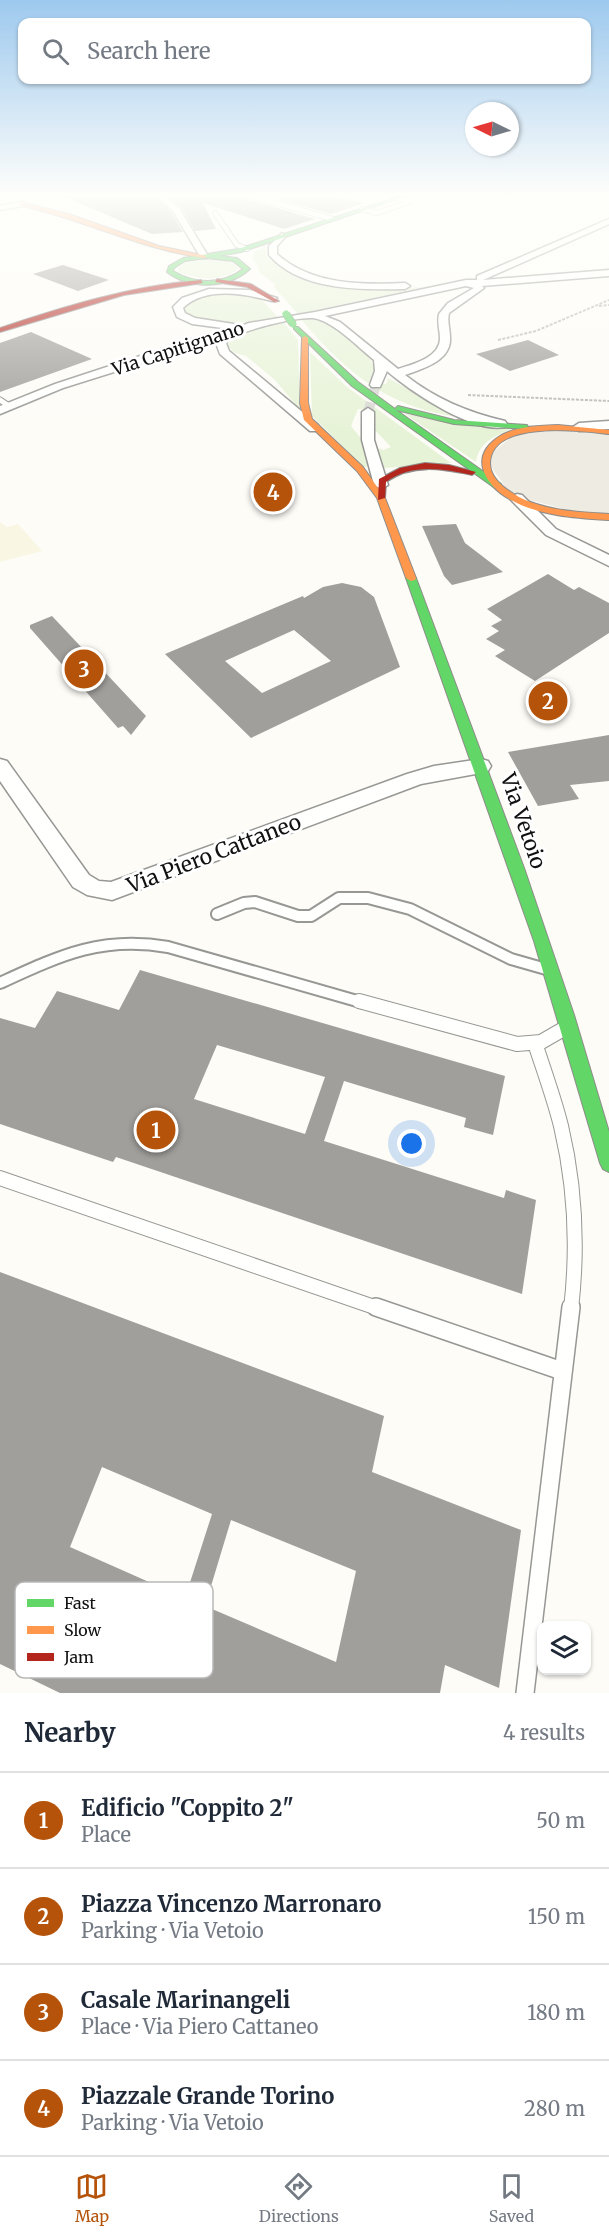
<!DOCTYPE html>
<html lang="en">
<head>
<meta charset="utf-8">
<style>
	body { margin:0; font-family:Merriweather,serif; background:#f6f6f7; color:#1f2937 }
	.controls { position:absolute; right:18px; bottom:18px; display:grid; overflow:hidden; border-radius:12px; box-shadow:0 2px 4px #0004 }
	.controls button { width:54px; height:54px; display:grid; place-items:center; padding:0; border:0; border-bottom:2px solid #e0e1e3; background:#fff; color:#1f2937; font:30px sans-serif }
	.compass { position:absolute; left:465px; top:102px; width:54px; height:54px; border-radius:50%; background:#fff; box-shadow:0 2px 4px #0004; rotate:275deg }
	.you { position:absolute; left:412px; top:1144px; width:21px; height:21px; margin:-15px; border:4px solid #fff; border-radius:50%; background:#1a73e8; box-shadow:0 0 0 9px #1a73e833 }
	.badge { display:grid; place-items:center; width:39px; height:39px; border-radius:50%; background:#b45309; color:#fff; font-size:20px; font-weight:700 }
	.pin { position:absolute; translate:-50% -50%; border:3px solid #fff; box-shadow:0 2px 6px #0006 }
	.list { margin:0; padding:0; list-style:none }
	h2 { display:flex; justify-content:space-between; align-items:center; height:78px; margin:0; padding:0 24px; font-size:26px }
	h2 small { font-size:20px; font-weight:400; color:#747a83 }
	.list li { display:grid; grid-template-columns:39px 1fr auto; gap:18px; align-items:center; box-sizing:border-box; height:96px; padding:0 24px; border-top:2px solid #e0e1e3 }
	.list b { display:block; font-size:22px; white-space:nowrap }
	.list p { margin:0; font-size:20px; white-space:nowrap; color:#747a83 }
	.list em { font-size:20px; font-style:normal; color:#747a83 }
	.icon { flex:none; width:33px; height:33px; fill:none; stroke:currentColor; stroke-width:2; stroke-linecap:round; stroke-linejoin:round }
	.map { position:relative; flex:none; width:609px; height:1693px; overflow:hidden }
	.search { position:absolute; background:#fff; box-shadow:0 2px 4px #0004; left:18px; right:18px; top:18px; height:66px; display:flex; align-items:center; gap:15px; box-sizing:border-box; padding:0 21px; border-radius:12px; color:#747a83; font-size:22px }
	.sheet { height:462px; background:#fff }
	nav { display:flex; justify-content:space-around; align-items:center; box-sizing:border-box; height:84px; border-top:2px solid #e0e1e3; background:#fff; font-size:16px; color:#747a83 }
	nav a { display:grid; justify-items:center; gap:3px }
	nav .on { color:#b45309 }
	.map>svg:first-child { display:block }
</style>
</head>
<body>
<div class="map">
<svg width="609" height="1693" viewBox="0 0 609 1693">
	<rect width="100%" height="100%" fill="#fdfcf7"/>
	<path fill="#f9f7e4" d="M0,522L7,527L18,524L42,551L0,562Z"/>
	<path fill="#e7f3d7" d="M266,246V256L279,266L304,277L391,289L424,287L298,314L274,287L275,284L260,273L257,265L252,258L254,252Z
		M205,259L227,261L237,266L238,269C220,283 198,279 178,272V268L185,263Z
		M235,293L259,297L278,317C254,321 198,334 182,308L198,297Z
		M314,317C329,325 373,351 374,369C374,374 371,378 370,382L386,384L388,378L449,412L471,419C393,410 350,378 301,319Z
		M283,322L298,340L300,410L275,380L246,356L235,353L228,346V341C240,325 265,325 283,322Z
		M310,352L347,387L451,463L384,468L378,448L383,450L391,447L373,428L376,427L371,420L374,411L358,409L351,426L363,441L370,466L364,467L312,416Z
		M405,414L513,428C496,436 479,441 476,462Z"/>
	<path fill="#edebe2" d="M518,432H609V517L590,516L511,495L485,458Z"/>
	<path fill="#a19f9c" fill-rule="evenodd" d="M60,195H154L171,212L183,232L152,234Z
		M167,195H244L247,199L315,219L284,229L203,203L216,229L195,231L181,207Z
		M263,195H327L364,203L331,214Z
		M63,265L109,280L78,291L33,274Z
		M31,332L92,359L0,392V343Z
		M528,340L559,355L510,371L476,354Z
		M456,524L465,543L503,572L452,585L444,576L422,526Z
		M548,574L574,590L579,587L609,603V633L535,681L495,656L505,650L486,639L499,631L491,626L502,620L487,609Z
		M342,583L361,587L374,597L400,667L251,738L165,654L303,596L304,598L323,587ZM294,630L331,661L262,693L225,661Z
		M52,616L146,716L131,735L123,726L118,728L30,628V625Z
		M609,735V781L570,785L579,799L538,806L508,752Z
		M140,970L505,1076L493,1135L464,1127L466,1118L344,1081L324,1141L504,1198L506,1190L536,1200L522,1294L116,1157L113,1162L0,1124V1018L35,1028L57,991L119,1010ZM217,1045L325,1077L305,1134L194,1099Z
		M0,1272L384,1416L372,1472L521,1530L499,1688L445,1665L440,1693H60L0,1664ZM102,1467L212,1514L185,1598L70,1547ZM231,1520L356,1571L336,1662L205,1606Z"/>
	<g fill="none" stroke-linecap="round" stroke-linejoin="round">
		<path stroke="#dad9d4" stroke-width="10" stroke-dasharray="10 5" stroke-linecap="butt" d="M368,412L376,385"/>
		<g stroke="#979795" stroke-width="6">
			<path id="lane-far4" d="M248,195L332,219
				M362,209L377,213L411,201L398,198
				M215,213L237,245L247,249"/>
		</g>
		<g stroke="#979795" stroke-width="7">
			<path id="lane-far3" d="M0,400L9,406"/>
		</g>
		<g stroke="#979795" stroke-width="14">
			<path id="lane-far2" d="M217,914L244,903L255,902L298,916H311L339,898H368L410,909L511,959L546,969
				M0,983C59,956 102,935 168,947L364,1003"/>
		</g>
		<g stroke="#979795" stroke-width="16">
			<path id="lane-far1" d="M359,1001L517,1044L541,1042L567,1027
				M535,1043C544,1071 554,1098 561,1126C575,1185 578,1249 571,1309
				M0,1178L380,1309"/>
		</g>
		<g stroke="#979795" stroke-width="20">
			<path id="lane" d="M376,1307L562,1371
				M525,1693L571,1307"/>
		</g>
		<g stroke="#979795" stroke-width="3">
			<path id="street" d="M156,195H164L179,208L208,256L207,258H201L173,211Z
				M20,202H23V206L0,210V206Z
				M609,219V224L483,280L609,270V276L482,286L484,288L449,313C447,322 450,329 450,337C452,361 422,369 405,375C436,399 467,412 505,421L507,424L505,427C473,434 410,391 387,371L380,387H372L370,385L375,371L374,360C359,348 332,320 313,318C297,317 236,330 226,343L229,351L318,425L320,428L318,431H310L220,354L216,343L219,339L63,388L0,414V406L55,384L207,334L225,332L249,323L315,312L466,280H477V276ZM466,286L474,288L448,303L439,314C437,323 440,330 440,339C439,358 413,364 398,369L340,322L325,316Z
				M282,233L286,236L277,246V254C311,285 362,285 405,283L410,286L405,289C361,290 300,291 269,255V246Z
				M209,289L250,290L277,298L272,301C245,294 206,286 183,308L185,313L195,318L234,324L235,326L230,329L192,324L177,317L173,307L182,298Z
				M368,408L374,412V440L388,485L381,489L374,485L362,440V412Z
				M609,421V429L579,431L573,427L579,423Z
				M517,494L522,495L556,529L609,555V566L546,535L512,501L510,498Z
				M0,759L7,761L89,875L99,881L111,882L407,774L434,766L481,759L488,761L491,766L488,771L481,773L421,784L112,900L87,895L73,887L0,781Z"/>
		</g>
		<g stroke="#8e8d8b" stroke-width="2">
			<path id="fast" d="M403,195H409L241,252L219,256L237,258L250,269C228,289 190,290 167,272L169,266L183,258L238,249ZM206,258L233,261L243,269C222,285 195,284 173,271L174,268L185,261Z
				M294,327H298L358,382L395,409L398,406L454,420L527,425L528,427L524,429L454,424L396,410L501,484V488H495L352,386L294,329Z
				M411,575L416,578L524,868L574,1015L609,1132V1172L603,1169L600,1163L534,941L406,578Z"/>
		</g>
		<g stroke="#8e8d8b" stroke-width="2">
			<path id="slow" d="M21,202L69,214L159,246L207,256L204,258C140,249 82,219 19,205Z
				M305,336L308,338V403L312,419L363,467L385,498L416,578L415,580L411,581L406,578L377,498L357,471L304,420L300,403L302,338Z
				M558,425L609,430V434C582,431 491,419 490,463C490,479 506,490 519,497C546,511 579,512 609,514V520C576,518 540,516 511,500C484,485 468,456 500,436C516,426 539,426 558,425Z"/>
		</g>
		<g stroke="#8e8d8b" stroke-width="2">
			<path id="jam" d="M217,279L251,284L279,301L274,302L247,287L215,282Z
				M201,280L203,283L124,295L0,332V328C66,306 131,286 201,280Z
				M425,463L449,465L476,472L472,475C442,469 413,463 386,482L385,498L378,500L379,479L400,468Z"/>
		</g>
		<path stroke="#b9b9b8" stroke-width="2" stroke-dasharray="3 1.5" stroke-linecap="butt" d="M599,306L609,305
			M498,340L536,331L609,300
			M468,395L609,401"/>
		<use href="#lane-far4" stroke="#fffffe" stroke-width="4.5"/>
		<use href="#lane-far3" stroke="#fffffe" stroke-width="5"/>
		<use href="#lane-far2" stroke="#fffffe" stroke-width="10"/>
		<use href="#lane-far1" stroke="#fffffe" stroke-width="14"/>
		<use href="#lane" stroke="#fffffe" stroke-width="17"/>
		<use href="#street" fill="#fffffe" fill-rule="evenodd"/>
		<use href="#fast" fill="#63d668" fill-rule="evenodd"/>
		<use href="#slow" fill="#ff974d" fill-rule="evenodd"/>
		<use href="#jam" fill="#b3261e" fill-rule="evenodd"/>
		<g stroke="#8e8d8b" stroke-width="8" stroke-linecap="butt">
			<path id="fast-bridge" d="M286,314L293,324"/>
		</g>
		<use href="#fast-bridge" stroke="#63d668" stroke-width="7"/>
	</g>
	<linearGradient id="sky" x2="0" y2="1"><stop stop-color="#9dc9ee"/><stop offset="0.45" stop-color="#fefefb"/><stop offset="1" stop-color="#fefefb" stop-opacity="0"/></linearGradient>
	<rect width="609" height="432" fill="url(#sky)"/>
	<g text-anchor="middle" stroke-width="6" stroke-linejoin="round" paint-order="stroke">
		<g font-size="18" fill="#111" stroke="#fff">
			<text transform="translate(178 349) rotate(-18)" y="6">Via Capitignano</text>
		</g>
		<g font-size="21" fill="#111" stroke="#fff">
			<text transform="translate(523 821) rotate(71)" y="7">Via Vetoio</text>
			<text transform="translate(214 854) rotate(-21)" y="7">Via Piero Cattaneo</text>
		</g>
	</g>
	<rect x="15" y="1582" width="198" height="96" rx="9" fill="#fff" stroke="#b8b8b8" stroke-width="1.5"/>
	<rect x="27" y="1599" width="27" height="8" fill="#63d668"/>
	<rect x="27" y="1626" width="27" height="8" fill="#ff974d"/>
	<rect x="27" y="1653" width="27" height="8" fill="#b3261e"/>
	<g font-size="16" fill="#111">
		<text x="64" y="1609">Fast</text>
		<text x="64" y="1636">Slow</text>
		<text x="64" y="1663">Jam</text>
	</g>
</svg>
<div class="controls">
<button><svg class="icon" aria-label="layers" viewBox="0 0 24 24"><path d="M12 4l9 5-9 5-9-5zM3 14l9 5 9-5"/></svg></button>
</div>
<svg class="compass" viewBox="-18 -18 36 36"><path d="M0-13l5 13h-10z" fill="#e53935"/><path d="M0 13l5-13h-10z" fill="#747a83"/></svg>
<div class="you"></div>
<div class="pin badge" style="left:156px;top:1130px">1</div>
<div class="pin badge" style="left:548px;top:701px">2</div>
<div class="pin badge" style="left:84px;top:669px">3</div>
<div class="pin badge" style="left:273px;top:492px">4</div>
<div class="search"><svg class="icon" aria-label="search" viewBox="0 0 24 24"><circle cx="10" cy="10" r="6"/><path d="M15 15l6 6"/></svg>Search here</div>
</div>
<section class="sheet">
<h2>Nearby<small>4 results</small></h2>
<ul class="list">
<li><span class="badge">1</span><div><b>Edificio &quot;Coppito 2&quot;</b><p>Place</p></div><em>50 m</em></li>
<li><span class="badge">2</span><div><b>Piazza Vincenzo Marronaro</b><p>Parking · Via Vetoio</p></div><em>150 m</em></li>
<li><span class="badge">3</span><div><b>Casale Marinangeli</b><p>Place · Via Piero Cattaneo</p></div><em>180 m</em></li>
<li><span class="badge">4</span><div><b>Piazzale Grande Torino</b><p>Parking · Via Vetoio</p></div><em>280 m</em></li>
</ul>
</section>
<nav>
<a class="on"><svg class="icon" aria-label="map" viewBox="0 0 24 24"><path d="M3 6l6-2 6 2 6-2v14l-6 2-6-2-6 2zM9 4v14M15 6v14"/></svg>Map</a>
<a><svg class="icon" aria-label="directions" viewBox="0 0 24 24"><path d="M12 3l9 9-9 9-9-9zM9 14v-3h6M13 9l2 2-2 2"/></svg>Directions</a>
<a><svg class="icon" aria-label="saved" viewBox="0 0 24 24"><path d="M7 4h10v16l-5-4-5 4z"/></svg>Saved</a>
</nav>
</body>
</html>
